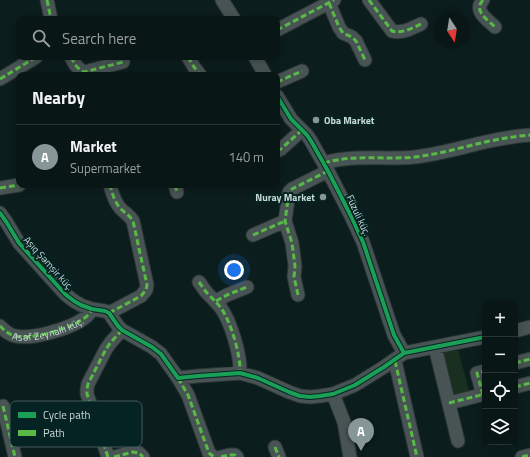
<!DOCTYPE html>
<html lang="en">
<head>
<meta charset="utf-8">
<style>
	body { margin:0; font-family:"Titillium Web",sans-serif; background:#121f1f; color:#f1f3f6 }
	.controls { position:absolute; right:12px; bottom:12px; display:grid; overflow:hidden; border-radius:8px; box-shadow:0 2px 10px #0003 }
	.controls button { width:36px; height:36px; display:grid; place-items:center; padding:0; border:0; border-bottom:1px solid #293535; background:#091616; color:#f1f3f6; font:20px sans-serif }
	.compass { position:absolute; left:434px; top:12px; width:36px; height:36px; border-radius:50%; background:#091616; box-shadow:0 2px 10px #0003; rotate:168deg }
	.you { position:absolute; left:234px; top:270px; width:14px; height:14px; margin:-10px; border:3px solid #fff; border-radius:50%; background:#1a73e8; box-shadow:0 0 0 6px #1a73e833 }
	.badge { display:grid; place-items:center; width:26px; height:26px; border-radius:50%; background:#879797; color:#fff; font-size:13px; font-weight:700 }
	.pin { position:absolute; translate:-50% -33px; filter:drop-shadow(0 1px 2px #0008) }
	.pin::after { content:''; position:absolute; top:21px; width:14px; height:12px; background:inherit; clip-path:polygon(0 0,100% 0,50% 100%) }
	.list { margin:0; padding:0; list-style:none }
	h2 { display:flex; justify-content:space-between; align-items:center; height:52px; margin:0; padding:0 16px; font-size:17px }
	h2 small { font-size:13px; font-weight:400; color:#999fa1 }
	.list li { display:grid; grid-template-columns:26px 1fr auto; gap:12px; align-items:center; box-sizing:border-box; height:64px; padding:0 16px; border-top:1px solid #293535 }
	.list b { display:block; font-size:15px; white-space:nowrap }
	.list p { margin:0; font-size:13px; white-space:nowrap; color:#999fa1 }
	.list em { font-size:13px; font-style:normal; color:#999fa1 }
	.icon { flex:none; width:22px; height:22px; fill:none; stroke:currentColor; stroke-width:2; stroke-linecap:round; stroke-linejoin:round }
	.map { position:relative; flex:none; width:530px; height:457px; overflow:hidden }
	.search { position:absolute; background:#091616; box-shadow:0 2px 10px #0003; left:16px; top:16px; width:264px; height:44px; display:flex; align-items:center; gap:10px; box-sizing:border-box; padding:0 14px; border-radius:8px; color:#999fa1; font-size:15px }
	.panel { position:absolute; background:#091616; box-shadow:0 2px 10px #0003; left:16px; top:72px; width:264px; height:116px; border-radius:8px }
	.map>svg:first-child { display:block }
</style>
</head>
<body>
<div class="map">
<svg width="530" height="457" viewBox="0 0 530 457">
	<rect width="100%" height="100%" fill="#0c1d1d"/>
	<path fill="#192f1f" d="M458,349L469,391L451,395L440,353Z"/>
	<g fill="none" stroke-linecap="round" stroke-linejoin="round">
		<g stroke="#2b3535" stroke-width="15">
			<path id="minor" d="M47,0L51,19
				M222,0L234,19
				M369,0L392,31C402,34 412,28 421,24
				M483,0C473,11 487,19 495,27
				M329,3L339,27L343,33L352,37L356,41L365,60
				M277,30L334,0
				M71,57C74,63 77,69 84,72L123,62
				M188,57L194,67L200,75
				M255,57L265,75
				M0,79L36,57
				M277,82L302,71
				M277,96L291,119L307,135L311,141L328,171L351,216L363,242L394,335L404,353
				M277,151L281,149L302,130
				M324,163C353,154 385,160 415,157C441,154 466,146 490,141C504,138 517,136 530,135
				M175,185L177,192
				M0,188L19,185
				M0,213L7,223L19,243L65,294L74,301L81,305L92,309L105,311L109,313L118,326L122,330L152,347L161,354L178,378L198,376L240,373L258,378L289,392L300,396L310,397L320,396L333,394L355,385L384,367L404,353L485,337
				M253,235L285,221
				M199,282C202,286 205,291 208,294C213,299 217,303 221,308C231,322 241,356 240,373
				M298,295L294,277L295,266L292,243L285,221L289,192L292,189L328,171
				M216,301L227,295L247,287
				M109,313L141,296L146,290L147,285L133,221C130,216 125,213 121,209C115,203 112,193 110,185
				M0,326C3,329 6,332 10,334C25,343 74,328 87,316C89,314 91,311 92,309
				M515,331L530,327
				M435,347L458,441
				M395,361L417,457
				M515,363L530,359
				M178,378L188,395L209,453L214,457
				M515,387L530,383
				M333,394L344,422L350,457
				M483,395L477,373L485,371
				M449,403L485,394
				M3,406L15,457
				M275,447L279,457
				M108,457L87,394V389L88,384L106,349L111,342L122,330
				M114,457L133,452L139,453L143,457
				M221,457L229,455H235L237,457
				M522,457L530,455"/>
		</g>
		<use href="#minor" stroke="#485353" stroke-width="13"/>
		<g stroke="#58b947" stroke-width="3" stroke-dasharray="6 3" stroke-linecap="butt">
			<path d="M47,0L51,19"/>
			<path d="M369,0L392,31C402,34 412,28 421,24"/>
			<path d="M483,0C473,11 487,19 495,27"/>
			<path d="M329,3L339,27L343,33L352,37L356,41L365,60"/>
			<path d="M277,30L334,0"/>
			<path d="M71,57C74,63 77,69 84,72L123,62"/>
			<path d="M188,57L194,67L200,75"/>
			<path d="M0,79L36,57"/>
			<path d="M277,82L302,71"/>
			<path d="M277,151L281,149L302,130"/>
			<path d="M324,163C353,154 385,160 415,157C441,154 466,146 490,141C504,138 517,136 530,135"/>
			<path d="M175,185L177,192"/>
			<path d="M0,188L19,185"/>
			<path d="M253,235L285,221"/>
			<path d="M199,282C202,286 205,291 208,294C213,299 217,303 221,308C231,322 241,356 240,373"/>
			<path d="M298,295L294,277L295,266L292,243L285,221L289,192L292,189L328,171"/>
			<path d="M216,301L227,295L247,287"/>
			<path d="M109,313L141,296L146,290L147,285L133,221C130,216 125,213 121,209C115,203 112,193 110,185"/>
			<path id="s1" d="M0,326C3,329 6,332 10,334C25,343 74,328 87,316C89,314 91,311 92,309"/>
			<path d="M395,361L417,457"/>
			<path d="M515,363L530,359"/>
			<path d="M178,378L188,395L209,453L214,457"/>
			<path d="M515,387L530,383"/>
			<path d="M483,395L477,373L485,371"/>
			<path d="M449,403L485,394"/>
			<path d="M3,406L15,457"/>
			<path d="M275,447L279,457"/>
			<path d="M108,457L87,394V389L88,384L106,349L111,342L122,330"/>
			<path d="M114,457L133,452L139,453L143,457"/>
			<path d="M221,457L229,455H235L237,457"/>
			<path d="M522,457L530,455"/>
		</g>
		<g stroke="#062323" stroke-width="6">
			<path id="cycleway" d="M277,96L291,119L307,135L311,141L328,171L351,216L363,242L394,335L404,353
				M0,213L7,223L19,243L65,294L74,301L81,305L92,309L105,311L109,313L118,326L122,330L152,347L161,354L178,378L198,376L240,373L258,378L289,392L300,396L310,397L320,396L333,394L355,385L384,367L404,353L485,337"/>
		</g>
		<use href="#cycleway" stroke="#1a9f57" stroke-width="4"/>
	</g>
	<g fill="#879797" stroke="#062323" stroke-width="1.5">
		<circle cx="316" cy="120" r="4"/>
		<circle cx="323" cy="197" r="4"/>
	</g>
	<g text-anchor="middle" stroke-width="4" stroke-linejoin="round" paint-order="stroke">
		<g font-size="10" font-weight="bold" fill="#c9d9d8" stroke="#062323" text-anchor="start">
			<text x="324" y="124">Oba Market</text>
			<text x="315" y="201" text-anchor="end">Nuray Market</text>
		</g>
		<g font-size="10" fill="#c9d9d8" stroke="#062323">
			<text transform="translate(359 215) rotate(65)" y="4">Füzuli küç.</text>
			<text transform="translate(49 263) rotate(48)" y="4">Aşıq Şəmşir küç.</text>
			<text dy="4" stroke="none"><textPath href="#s1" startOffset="52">Asəf Zeynallı küç.</textPath></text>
		</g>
	</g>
	<rect x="10" y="401" width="132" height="46" rx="6" fill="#062323" stroke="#405a59" stroke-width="1"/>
	<rect x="18" y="412" width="18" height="6" fill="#1a9f57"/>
	<rect x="18" y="430" width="18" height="6" fill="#58b947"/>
	<g font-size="11" fill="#c9d9d8">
		<text x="43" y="419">Cycle path</text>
		<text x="43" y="437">Path</text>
	</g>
</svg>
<div class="controls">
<button>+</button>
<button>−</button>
<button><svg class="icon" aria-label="locate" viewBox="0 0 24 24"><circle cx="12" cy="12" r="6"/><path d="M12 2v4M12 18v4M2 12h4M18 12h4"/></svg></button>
<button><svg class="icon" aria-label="layers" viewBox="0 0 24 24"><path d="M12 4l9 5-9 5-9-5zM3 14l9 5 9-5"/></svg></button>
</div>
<svg class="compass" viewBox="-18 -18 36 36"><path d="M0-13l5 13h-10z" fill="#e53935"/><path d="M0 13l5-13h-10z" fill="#999fa1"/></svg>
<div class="you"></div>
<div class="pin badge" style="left:361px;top:451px">A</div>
<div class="search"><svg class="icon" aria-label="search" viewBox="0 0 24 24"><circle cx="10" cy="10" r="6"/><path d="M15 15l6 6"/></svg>Search here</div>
<section class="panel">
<h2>Nearby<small></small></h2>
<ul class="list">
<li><span class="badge">A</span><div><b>Market</b><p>Supermarket</p></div><em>140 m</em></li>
</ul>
</section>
</div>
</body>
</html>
